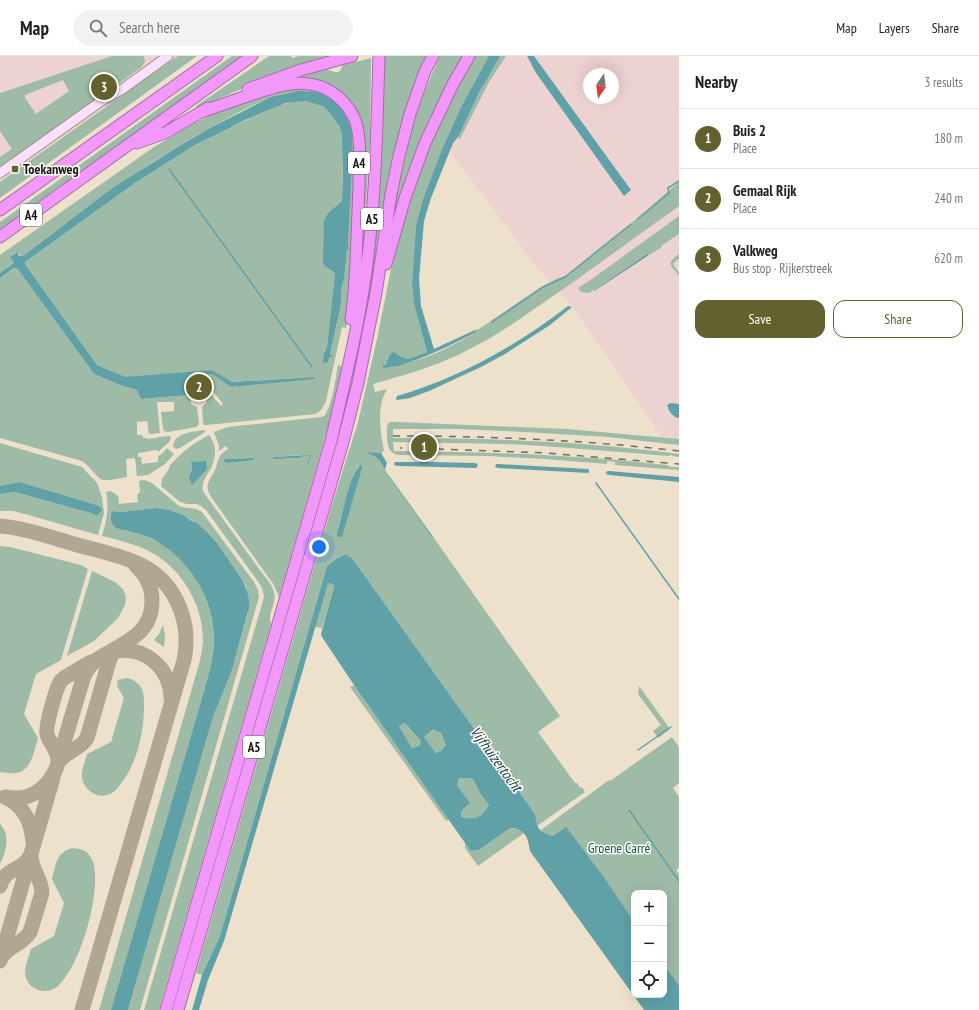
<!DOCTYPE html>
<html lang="en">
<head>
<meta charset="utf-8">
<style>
	body { margin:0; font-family:"PT Sans Narrow",sans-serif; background:#f2f2f2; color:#222 }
	.controls { position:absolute; right:12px; bottom:12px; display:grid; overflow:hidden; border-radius:8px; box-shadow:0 4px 16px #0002 }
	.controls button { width:36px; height:36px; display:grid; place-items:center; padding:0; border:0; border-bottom:1px solid #e0e0e0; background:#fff; color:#222; font:20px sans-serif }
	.compass { position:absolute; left:583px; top:12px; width:36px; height:36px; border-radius:50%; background:#fff; box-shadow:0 4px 16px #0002; rotate:193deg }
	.you { position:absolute; left:319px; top:491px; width:14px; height:14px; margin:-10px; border:3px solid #fff; border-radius:50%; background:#1a73e8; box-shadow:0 0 0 6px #1a73e833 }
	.badge { display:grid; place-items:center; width:26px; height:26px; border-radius:50%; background:#63612d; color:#fff; font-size:13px; font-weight:700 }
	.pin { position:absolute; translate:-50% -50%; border:2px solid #fff; box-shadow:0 1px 4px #0006 }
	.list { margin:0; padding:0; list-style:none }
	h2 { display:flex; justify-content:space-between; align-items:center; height:52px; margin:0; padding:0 16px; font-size:17px }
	h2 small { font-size:13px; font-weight:400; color:#767676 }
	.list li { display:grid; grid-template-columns:26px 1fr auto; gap:12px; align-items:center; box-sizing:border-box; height:60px; padding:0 16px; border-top:1px solid #e0e0e0 }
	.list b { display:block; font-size:15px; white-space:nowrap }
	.list p { margin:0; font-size:13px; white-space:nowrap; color:#767676 }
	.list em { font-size:13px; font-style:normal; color:#767676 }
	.actions { display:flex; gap:8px; padding:12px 16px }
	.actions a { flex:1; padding:9px 0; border:1px solid #63612d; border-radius:12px; text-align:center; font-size:14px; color:#63612d }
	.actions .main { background:#63612d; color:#fff }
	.icon { flex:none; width:22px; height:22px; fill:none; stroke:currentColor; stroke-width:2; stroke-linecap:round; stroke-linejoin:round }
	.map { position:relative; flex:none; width:679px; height:954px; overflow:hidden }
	header { display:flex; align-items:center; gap:24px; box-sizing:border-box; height:56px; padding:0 20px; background:#fff; border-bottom:1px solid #e0e0e0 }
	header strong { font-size:19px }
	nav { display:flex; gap:22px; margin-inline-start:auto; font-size:14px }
	.search { width:280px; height:36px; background:#f2f2f2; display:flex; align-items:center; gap:10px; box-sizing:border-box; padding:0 14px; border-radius:22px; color:#767676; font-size:15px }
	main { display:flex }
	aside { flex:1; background:#fff }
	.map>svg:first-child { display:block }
</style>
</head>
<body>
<header>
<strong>Map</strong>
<div class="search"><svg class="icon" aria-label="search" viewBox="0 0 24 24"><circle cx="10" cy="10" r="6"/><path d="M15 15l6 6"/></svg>Search here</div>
<nav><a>Map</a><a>Layers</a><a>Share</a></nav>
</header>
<main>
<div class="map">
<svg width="679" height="954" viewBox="0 0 679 954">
	<rect width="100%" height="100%" fill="#eee1cc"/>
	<path fill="#ecd2d0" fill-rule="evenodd" d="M0,0H186L0,133Z
		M496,0H679V386L664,384L572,250L536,210L446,90ZM589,18H613V42H589Z"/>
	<path fill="#9dbba6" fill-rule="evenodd" d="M112,0H143C146,5 145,8 140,12L59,71L0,110V101L12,93L0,75V37ZM63,24L69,35L36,58L25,42V39Z
		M178,0H197L0,142V126Z
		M232,0H242L0,173V166Z
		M269,0H292L291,1L292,2L298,0H340L264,23L218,43L197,53L196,50Z
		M384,0H427L375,207L362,283L359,282Z
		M440,0H467L392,176C394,162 395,149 397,136C405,89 420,43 440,0Z
		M474,0H489L462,49L442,93L423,143L416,169L412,227L414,248L427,296L408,303L404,302L398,298L388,300L386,309L388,312C403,308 419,304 434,298C448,292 462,284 476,276L475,274L479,273L541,231L552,225L567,219L620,177L679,126V150L579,222L514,267L487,284L458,299L437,308L411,317L373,328L375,336L387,333C385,337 383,341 382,345C378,361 381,379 384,395L381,397L367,396L376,401L381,407L391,424L432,481L434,482L501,577L560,660L538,676L575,727H577L580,732L582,731L585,736L537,770L535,758L352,502L346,498L336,503L327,510L220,880L202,919L196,917L332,449L358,366L377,283L394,198L405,159L427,97L447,51ZM358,410L362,413L342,480L337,476L351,428Z
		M500,0H506L489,26L460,83L458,81C471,54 484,26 500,0Z
		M371,2L370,84L365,162L358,227L361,92L348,48L297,25L296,21L326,13L335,16H339L343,9Z
		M315,31L345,50L357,79L350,251L346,272L342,271L326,345C324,350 321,356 315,358L207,369H204L203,366L202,351L207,346L206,339L208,338V335L221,350L223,348L208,329V324H205L204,318H212L231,331L314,321L231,326L212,314L125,322L97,309L25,208V206L135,127L195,89L224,74L278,50C292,45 310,42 323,50C327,53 331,57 333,61C337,66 340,72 342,78C343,83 343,90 343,96C343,113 342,129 342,145L328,157L326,211L335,217L327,292L324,296L329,301H331L332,299L330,298L341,248V239L342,229L344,224L347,194L349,192V191L348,190L352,82L351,77L309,35C273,36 249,51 219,67C149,104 86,152 23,200H21L16,196L10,201L14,207L0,217V199L154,91L193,68L224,53L274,34Z
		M679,160V178L661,190L662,191L649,199L647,198L589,237L581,236L578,232L589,225Z
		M679,198V203H678L673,208L679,217V220C671,209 665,208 679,198Z
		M16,211L17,212L94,318L120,329L137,334L141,343L190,339L191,348L197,351L199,368L196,371L168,376L164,375L163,373L161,356L174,355V346H157L160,377L149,378L147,365L137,366V379H142L143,382H146L147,383L157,382L158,381L169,380L171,381L170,385L158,396L157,394L138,397V401H141L142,408L158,406V400L162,398L167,392L174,398L165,408L148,419L137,420L135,402L126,403L127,421C120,422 104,427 99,422C93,416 89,410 82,405L0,382V222Z
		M338,309L343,311L331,361L279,541L274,529L211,441C204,429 209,425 215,414C217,410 217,406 219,402C220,398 225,396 228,393L226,390L219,395V390L214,376L228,371L321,361C324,360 325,360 326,357C332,349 336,320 338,309ZM303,399L298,402L275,403L273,402L272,401ZM254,402V404H253L228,407L224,403Z
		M398,366L567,373L679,383V389L608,381L525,376L459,373H393V382C489,382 584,385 679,398V401L672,400V399L668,400C621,396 574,392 528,389C483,387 438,387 393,386L394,395L460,396L526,398L608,403L667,409L671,411H679V414L615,409V406L607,405V408L545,403L489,400L398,399C387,396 387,387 387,377C387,375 386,370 388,368C390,365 395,366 398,366Z
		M204,374H205V376L180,392L176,393L173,390C175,376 193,376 204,374Z
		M209,379C212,383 215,389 215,394C215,399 214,405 212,410C208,420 199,426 204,437L271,529C281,547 266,555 271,568L159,954H144L264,541L262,532L259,527L206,454L201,450L197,448H187L180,446L161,430L162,423L169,413L170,409L183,396L195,387ZM191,406L207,413L190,419L192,413Z
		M0,387L82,411L97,427L102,441L104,457L98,479L25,458L13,455H0V438L15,436L94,458L98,459L102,455L19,426L0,430Z
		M144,424L152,427L179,450C187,453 196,451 202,456L254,526L258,534L259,541L140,954H128L213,661L232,614L248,557L247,535L246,530L243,525L217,487L206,475L197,467L189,464L188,462L183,459L170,454L155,452L121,456L113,455L111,457L110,460L115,471C129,475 143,478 156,485C190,502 214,545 214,583C214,599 210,613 206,628L111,954H99L199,608C201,601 202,594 203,587C204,550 182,512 149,495C135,488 118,484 102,480C107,463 109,453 106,436L111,435L118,440L119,448L138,446L137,439L140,436L139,425Z
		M0,490L10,491L81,509L88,513L61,604L36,618L24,658L38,682C34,694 32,715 16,717C11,718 5,716 0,716Z
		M92,515L115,526L123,533L126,541L125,549L118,562L94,585L67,600Z
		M328,527C331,526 332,527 334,529V531L322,572L315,571Z
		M163,569L165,580L164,591L154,584L159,578Z
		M126,622C131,623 134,624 137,627C144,632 144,641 144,649C144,677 137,709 119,730C117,733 113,737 110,738C98,744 84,734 82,722C81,714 85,706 87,698L111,686L124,642L117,630L118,624Z
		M354,629L449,763L446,765L350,631Z
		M639,630L670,673L658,682L653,675L661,669L638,638Z
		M405,667L421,685L419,690L412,692L399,670Z
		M433,672L441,677L446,689L442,694L436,697L424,681Z
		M672,681L679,691V727L673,732L679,741V811L676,814L679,818V932L664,911V837H634V868L552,780L545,778L541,774L609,724L610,725Z
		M459,722H467L473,723L481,739L489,749C480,762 478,765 461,762L462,754L456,730Z
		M0,768C11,779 6,796 0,808Z
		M510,772L519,774L524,777L478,810L465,792V786L470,794L476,795L479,794Z
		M73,792C81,793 87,794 91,802C94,806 94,811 95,816C97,848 81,906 59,929C48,941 26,934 25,917C25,909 29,900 31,893L54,880L64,847L52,823C56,808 56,796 73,792Z"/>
	<path fill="#60a1a7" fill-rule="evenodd" d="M489,0H500L479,37L458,81L453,87L431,142L424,165L419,223L421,250L434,293L475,274L476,276C455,287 435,297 413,305C404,308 393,312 383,312V309H386V308C388,302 388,298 394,296L404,302L408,303L427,296L414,248L412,227L416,169L423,143L442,93L462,49Z
		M527,0H534L631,134L624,140L536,17Z
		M298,35C304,35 310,35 316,36C336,42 349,59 352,79C353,92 351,112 351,125C350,147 349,168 348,190L349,191V193L347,194L344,224L342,229L341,239V248L330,298L332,299V301H329L328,306L323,307C323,301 324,296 327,291L335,217L326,211L323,207L324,165L328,157L342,145L343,112L342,83V78L339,70L329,56L323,50L306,45L286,47L245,64L195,89L135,127L25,206V208L97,309L125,321L212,314L232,326L314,321V323L231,331L212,318L189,319L190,339L141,343L137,334L120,329L94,318L17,212H14L0,222V217L14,207L10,201L17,196L19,200H23L73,162L114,131L179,90L208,73L261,46L271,41Z
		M647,198L649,199L594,235V234Z
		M568,250L572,251L550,269L505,298L481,311L429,335L410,342L397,344L396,343L397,340C459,322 516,290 568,250Z
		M671,347L679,348V362C672,361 669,355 667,349Z
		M366,396L381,397L387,407L385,413L387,417L434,482L432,481L391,424L381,407L376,401Z
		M308,399L303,400L298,402L275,403L273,402L272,401L311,399L308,408H307L310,401Z
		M254,402V404L228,407L225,406L224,403Z
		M206,405L207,413L192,429L189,422L192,413L191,406Z
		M395,406H433L476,407L478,409L476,412L398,410L394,409Z
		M496,408H498L588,413L589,414V416L588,417L498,412L495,411Z
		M360,409L362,410V413L342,481H340L337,480V476C344,456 347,426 360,409Z
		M607,415H609L679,421V426L609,419L606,418Z
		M19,426L96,449L100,451L102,455L98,459H94V458L15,436L0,438V430Z
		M155,452L170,454L183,459L188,462L189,464L197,467L206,475L217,487L243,525L247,535L249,544V552L232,614L213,661L128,954H111L206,628C210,613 214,599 214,583C214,544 191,506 158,486C150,481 141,478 132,476C127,474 119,474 115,471C111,467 110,462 111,457L113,455L121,456Z
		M346,498L352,502L535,758C536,762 536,765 537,768C539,776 546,778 553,780L566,771L603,820L634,866V939H664V909L679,930V954H644L530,795C529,791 529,788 528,785C526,776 518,772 510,772L479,794L472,795L470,794L354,629L322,581L321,578L322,574L334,531V529L330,527H328L327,531L224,885L208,924L199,954H192L202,919L220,880L327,510L336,503ZM405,667L421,685L419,690L412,692L399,670ZM433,673L441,677L446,689L442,694L436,697L424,681ZM459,722H467L473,723L481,739L489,749C481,761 477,765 461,761L462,754L470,747L457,730Z"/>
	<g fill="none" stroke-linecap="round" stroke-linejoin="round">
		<path stroke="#60a1a7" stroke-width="1.5" d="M169,113L312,311
			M638,163L669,137L668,132L679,125
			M492,266L543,231L565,221L631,168
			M596,427L679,543
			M638,694L671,671
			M629,754L679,825"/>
		<path stroke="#b0a694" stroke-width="15" d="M0,470C25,472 50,481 74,488C95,494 121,499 141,509C176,526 192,567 184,604L82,954
			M113,596C144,589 170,611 171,642
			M58,707C65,695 80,694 87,682L108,609L111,600L116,592
			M58,707C59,694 50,689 47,678C45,671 56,633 60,626C61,624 63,623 64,622L91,606
			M5,741C24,750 31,765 33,786
			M6,741C10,742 15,742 19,742C36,741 49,728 56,713L82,626C84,619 87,613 93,607C97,603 102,600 108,597C130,584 152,575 152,545C152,531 146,519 136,510
			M0,830C4,817 11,816 21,810C25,807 28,804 30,800
			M1,902C8,890 22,889 30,876L42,837C42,823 31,814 31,799
			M0,905L53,722"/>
		<g stroke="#9b8f7c" stroke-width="11">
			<path id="secondary" d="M0,117L100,46L124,32L168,0"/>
		</g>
		<g stroke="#a66aa8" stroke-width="13">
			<path id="highway" d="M248,33L301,14L352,0
				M201,56C215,51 230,46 244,41C266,34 292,23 315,29C332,33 348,47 355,64C362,84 359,108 359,130C358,155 357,180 356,206C355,225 354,244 351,263
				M137,87L165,77L208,52
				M0,154L217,0
				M0,181L252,0
				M386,208L405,142L425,87L453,28L469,0
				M166,954L331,385C346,320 362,257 369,191C376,128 377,64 379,0
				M178,954L343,386L358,327L376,237L391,138L399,100L410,58L425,15L433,0"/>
		</g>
		<use href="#secondary" stroke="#fbe0fe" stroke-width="9"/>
		<use href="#highway" stroke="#f298fb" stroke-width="11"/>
		<path stroke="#726a5d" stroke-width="1.5" stroke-dasharray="7 7" stroke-linecap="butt" d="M393,380C489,380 584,384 679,395
			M416,389H419
			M429,389H431
			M400,392H402
			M437,393L546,397L679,408"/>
	</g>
	<rect fill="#63612d" stroke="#fff" stroke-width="1.5" x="11" y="109" width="8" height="8" rx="2"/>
	<g text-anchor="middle" stroke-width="3" stroke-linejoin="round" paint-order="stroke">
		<g fill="#fff" stroke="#5f5b56" stroke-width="1">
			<rect x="348" y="96" width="22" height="22" rx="3"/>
			<rect x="20" y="148" width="22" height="22" rx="3"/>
			<rect x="361" y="152" width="22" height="22" rx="3"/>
			<rect x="243" y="680" width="22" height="22" rx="3"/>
		</g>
		<g font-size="13" font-weight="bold" fill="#1a150e">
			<text x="359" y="112">A4</text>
			<text x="31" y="164">A4</text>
			<text x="372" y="168">A5</text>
			<text x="254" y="696">A5</text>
		</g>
		<g font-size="14" font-weight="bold" fill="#1a150e" stroke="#fff" text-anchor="start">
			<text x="23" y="118">Toekanweg</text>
		</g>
		<g font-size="14" fill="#0b5931" stroke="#fff">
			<text x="619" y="797">Groene Carré</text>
		</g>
		<g font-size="15" font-style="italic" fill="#18393c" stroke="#fff">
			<text transform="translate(496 703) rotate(54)" y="5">Vijfhuizertocht</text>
		</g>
	</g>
</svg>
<div class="controls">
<button>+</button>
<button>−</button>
<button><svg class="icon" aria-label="locate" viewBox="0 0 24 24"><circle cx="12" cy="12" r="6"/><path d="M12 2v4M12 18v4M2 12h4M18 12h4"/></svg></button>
</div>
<svg class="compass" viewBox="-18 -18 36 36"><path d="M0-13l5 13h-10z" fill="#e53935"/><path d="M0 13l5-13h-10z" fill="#767676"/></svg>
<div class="you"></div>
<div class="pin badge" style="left:424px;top:391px">1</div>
<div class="pin badge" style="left:199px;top:331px">2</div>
<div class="pin badge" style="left:104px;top:31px">3</div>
</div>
<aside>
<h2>Nearby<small>3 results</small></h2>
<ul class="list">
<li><span class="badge">1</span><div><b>Buis 2</b><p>Place</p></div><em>180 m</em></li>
<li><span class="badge">2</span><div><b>Gemaal Rijk</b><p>Place</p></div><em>240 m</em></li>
<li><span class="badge">3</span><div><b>Valkweg</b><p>Bus stop · Rijkerstreek</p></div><em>620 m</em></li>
</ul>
<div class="actions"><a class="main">Save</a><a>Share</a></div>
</aside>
</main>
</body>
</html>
